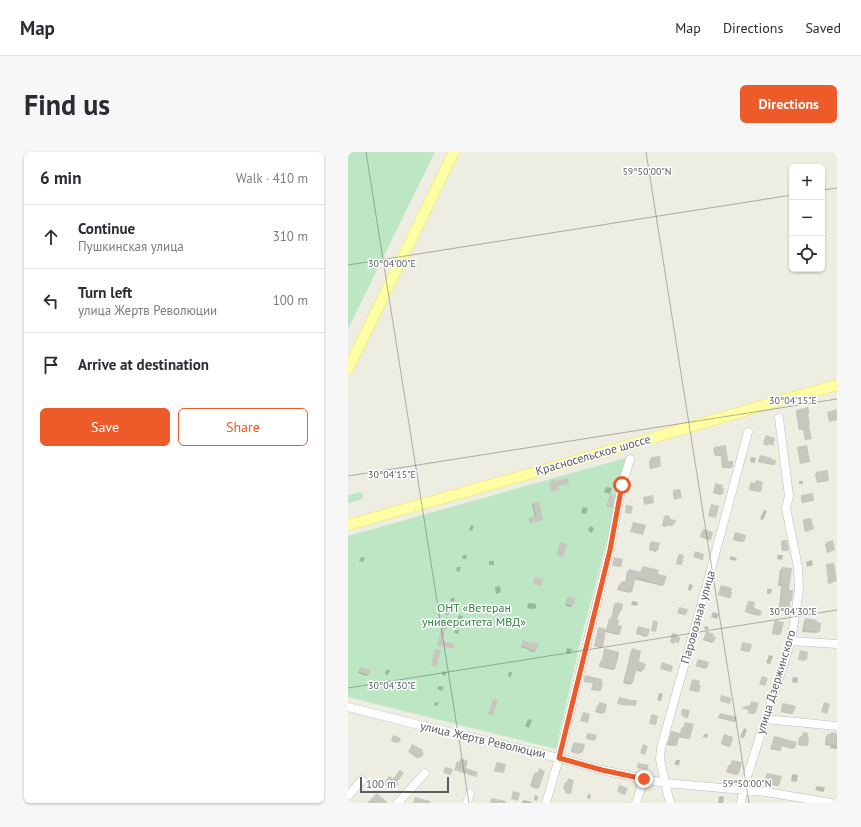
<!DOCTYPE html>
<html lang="en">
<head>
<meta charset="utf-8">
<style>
	body { margin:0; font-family:"PT Sans",sans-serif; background:#f7f7f7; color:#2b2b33 }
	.controls { position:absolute; right:12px; top:12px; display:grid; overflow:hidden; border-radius:6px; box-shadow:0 1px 3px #0004 }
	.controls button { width:36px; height:36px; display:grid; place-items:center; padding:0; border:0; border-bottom:1px solid #e1e1e2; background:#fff; color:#2b2b33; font:20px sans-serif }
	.scale { position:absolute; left:12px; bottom:10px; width:89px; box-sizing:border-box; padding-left:4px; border:2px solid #5a5c63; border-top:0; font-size:11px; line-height:14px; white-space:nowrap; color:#5a5c63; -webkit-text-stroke:3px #fff; paint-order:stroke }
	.stop { position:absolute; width:12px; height:12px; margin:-9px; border:3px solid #ec5b29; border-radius:50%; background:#fff }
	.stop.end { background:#ec5b29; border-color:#fff; box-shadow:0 1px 4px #0008 }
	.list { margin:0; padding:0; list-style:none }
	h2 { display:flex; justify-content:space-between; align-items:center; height:52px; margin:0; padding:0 16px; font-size:17px }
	h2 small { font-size:13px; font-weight:400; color:#7c7c81 }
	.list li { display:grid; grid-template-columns:26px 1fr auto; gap:12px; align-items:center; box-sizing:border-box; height:64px; padding:0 16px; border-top:1px solid #e1e1e2 }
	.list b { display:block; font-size:15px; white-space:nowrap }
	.list p { margin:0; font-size:13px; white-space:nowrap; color:#7c7c81 }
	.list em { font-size:13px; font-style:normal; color:#7c7c81 }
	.actions { display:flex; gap:8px; padding:12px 16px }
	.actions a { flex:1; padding:9px 0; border:1px solid #ec5b29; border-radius:6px; text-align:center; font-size:14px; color:#ec5b29 }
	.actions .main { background:#ec5b29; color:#fff }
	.icon { flex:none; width:22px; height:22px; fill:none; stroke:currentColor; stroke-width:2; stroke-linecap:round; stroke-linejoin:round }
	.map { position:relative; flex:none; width:489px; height:651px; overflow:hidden; border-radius:6px }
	header { display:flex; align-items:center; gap:24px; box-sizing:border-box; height:56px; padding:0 20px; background:#fff; border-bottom:1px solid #e1e1e2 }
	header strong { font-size:19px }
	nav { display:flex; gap:22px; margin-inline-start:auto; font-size:14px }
	.intro { display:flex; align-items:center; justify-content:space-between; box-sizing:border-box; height:96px; padding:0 24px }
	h1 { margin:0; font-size:28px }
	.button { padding:10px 18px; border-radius:6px; background:#ec5b29; color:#fff; font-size:14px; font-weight:700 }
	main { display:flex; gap:24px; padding:0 24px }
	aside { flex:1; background:#fff; border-radius:6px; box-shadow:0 1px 3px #0004 }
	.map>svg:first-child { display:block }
</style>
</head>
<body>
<header>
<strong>Map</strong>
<nav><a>Map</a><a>Directions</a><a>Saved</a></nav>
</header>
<div class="intro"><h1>Find us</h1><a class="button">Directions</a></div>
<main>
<aside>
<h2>6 min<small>Walk · 410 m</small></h2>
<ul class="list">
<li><svg class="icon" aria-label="ahead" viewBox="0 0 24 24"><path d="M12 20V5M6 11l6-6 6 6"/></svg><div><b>Continue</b><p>Пушкинская улица</p></div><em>310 m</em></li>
<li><svg class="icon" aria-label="left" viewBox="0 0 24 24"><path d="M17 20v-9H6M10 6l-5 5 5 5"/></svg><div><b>Turn left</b><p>улица Жертв Революции</p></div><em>100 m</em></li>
<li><svg class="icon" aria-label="arrive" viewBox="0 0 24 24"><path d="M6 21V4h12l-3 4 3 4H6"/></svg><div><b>Arrive at destination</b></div></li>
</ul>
<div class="actions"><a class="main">Save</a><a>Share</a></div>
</aside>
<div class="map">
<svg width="489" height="651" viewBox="0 0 489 651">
	<rect width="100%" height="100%" fill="#edede1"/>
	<path fill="#bde6c4" d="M0,0H87L0,177Z
		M281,305L232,491L208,597L0,545V384Z
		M14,340L15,347L0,351V343Z"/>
	<path fill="#0003" d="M449,259L461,261L459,262L461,287L457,288L455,277L451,278L448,260Z
		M377,294L380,310L384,314L383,316H374L373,304H367L365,297L367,296Z
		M412,304L426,312L425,313L410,310Z
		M403,305L408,306L407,311L402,310Z
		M303,306L312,314L311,315L302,317L301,310Z
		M468,321L480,328L479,329L469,331L467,322Z
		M408,329L412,339L411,340L401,338L402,332L403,331L407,332Z
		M451,329H455V332H451Z
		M368,332L374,342L373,343L365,341L367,334Z
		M258,335L264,336L262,342L256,340Z
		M326,339L333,345L331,346L326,348L325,340Z
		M454,344L465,348L464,349L454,351L453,345Z
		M190,350L194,368L182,371L181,367L187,365L184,352Z
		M235,355L240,356L238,362L233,361Z
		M416,358L419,359L415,368L412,367Z
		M317,364L325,373L324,374L319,373L318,375L314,374L316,365Z
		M462,367L465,377L463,378L457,380L455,369L456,368Z
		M123,373L126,374L124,379L121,378Z
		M242,374L246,376L244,381L240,379Z
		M355,378L362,387L361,388L352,385Z
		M387,381L396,389L394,390L385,388Z
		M435,389L440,398L439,399H434L433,390Z
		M484,389L486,398L479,401L477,392Z
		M304,390L309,398L308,400L301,398L302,391Z
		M115,403H119L118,407H114Z
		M331,403L333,412L332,413L328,412L330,404Z
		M430,403H435L434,408L429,407Z
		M383,404L389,406L387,409L381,407Z
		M13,405L17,406L15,410L11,409Z
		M464,408L465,413L459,415L458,410Z
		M146,409V413H141V409Z
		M109,415H113L111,420L108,419Z
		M295,415L309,422L315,433L314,434L286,427L283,439L282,441L269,438L271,433L272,432L277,431L279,420L281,418L292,421L294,416Z
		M434,416L443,449L441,451V456L439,457H431L433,434H430L432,418Z
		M341,432L345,433L343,439L340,438Z
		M152,434L153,440L148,442L147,435Z
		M373,434L382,445L381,446L370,443Z
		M419,437H424L423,442H419Z
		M220,445L224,454L223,455L217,453Z
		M103,446H107L106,450L102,449Z
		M284,449L290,450L289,454L283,453Z
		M401,450L405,457L412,462L411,464L397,460Z
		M181,451L188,452V456L186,457L179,456L180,452Z
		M267,452L273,458L268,468L271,482L270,483L257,480L254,495L253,496L246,494L250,477L251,476L258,478L261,468H263L266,453Z
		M332,456L337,462L336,463L329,461Z
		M98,459H102L100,463H97Z
		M365,460L371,462L369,467L363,465Z
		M111,463L115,464L114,468L110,467Z
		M458,467L471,479L469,481L454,480L456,469Z
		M427,469L433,482L431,483L424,482L426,470Z
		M357,474L361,475L360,478L356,477Z
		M290,476L299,484L298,485L288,482Z
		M107,478H111L110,482L106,481Z
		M358,481L364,485L365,490L364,491L355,488Z
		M175,489L187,500H186L181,499L182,498L173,495Z
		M395,491L401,499L400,500L392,498Z
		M219,496L224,497L222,502L218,501Z
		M285,498L295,518L293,520L287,518L284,531L282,533L275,531L283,499Z
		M256,499L267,517L265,518L251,515L252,510L254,508Z
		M421,503L425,504L422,512L418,511Z
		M350,508L358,516L357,517L348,514Z
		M12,516L20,522L19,524L10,521Z
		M38,518H42L40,523L37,522Z
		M95,519L98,520L97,524L94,523Z
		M161,520H164L163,525L160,524Z
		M237,524L253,528L252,539H251L243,538L245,531L236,530Z
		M445,525L450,526L449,531L444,530Z
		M344,530L350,539L349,540L341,538Z
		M91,534L96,535L94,539L89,537Z
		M311,541L315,542L313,549L309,548Z
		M87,550L91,551L89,554L86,553Z
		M252,551L256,560L255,562L247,560L249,555Z
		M435,552L445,560L443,562L433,560L434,553Z
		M402,554L406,561L405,562L400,561L401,558L393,556Z
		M372,562L387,569L386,570L370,566Z
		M180,567L184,568L181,576L177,574Z
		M337,571L341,586L340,587L330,585L327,594L319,593L323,581L324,580L332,582L333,577L335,576Z
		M396,576L399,578L396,586L392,585Z
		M455,581L459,593L458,594L450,593L451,586L452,585H454Z
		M483,581L489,584V597L482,596L483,594L477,593L478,584Z
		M356,582H360L359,586L355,585Z
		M376,584L382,594L381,595L373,592Z
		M426,585L435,587L446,596L445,597L434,594L432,599L422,597Z
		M226,591L234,600L233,601H231L230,602L223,600V598Z
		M328,608H332L331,614L326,612Z
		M384,609L390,622L389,623L378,620L380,615L381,614H382Z
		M149,611L155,620L154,621L146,619Z
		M191,618L190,636L189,637L182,634L186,622L189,621Z
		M419,622L430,633L429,634L416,632L418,623Z
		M445,622L450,623L449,629L447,630L443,629L444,623Z
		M26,629L28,631L26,634L23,632Z
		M469,634L477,635L476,639L475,640L467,638Z
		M240,642L243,643L242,647L239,646Z
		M187,643L190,644L189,649L186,648Z
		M372,644L376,645L375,651H370L371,645Z
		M175,648L184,650V651H174Z"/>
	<path fill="#c8c7bf" d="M460,255L462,261H460L462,273H461L464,287L458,288L456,277L452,278L448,258Z
		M489,257V268L481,270L479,260Z
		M418,283L427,286L425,294L421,292L420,294L415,292L416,290H415Z
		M378,293L380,309H385V315H374V303L367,304L366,295Z
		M459,293L462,310L452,312L449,295Z
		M412,303L424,306L423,307L428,308L427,313L410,309Z
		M312,304L313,314L303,316L301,308H303V305Z
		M480,318L481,329L469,330L468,320Z
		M220,326L221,332L210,334L211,338L203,340L201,332H202V329L207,328V329Z
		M408,328L415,330L413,340L401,337L403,330L407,331Z
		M367,331L375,333L374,336H376L375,342L366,340Z
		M332,337L334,346L327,347L325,338Z
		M465,341L466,349L455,350L453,343Z
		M262,342L266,344L264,356L258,354Z
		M305,343L306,351L296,353L295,345Z
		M191,349L195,368L183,371L182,365L188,364L185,351Z
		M363,352L371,354L368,366L360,364Z
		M278,353L285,354L283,362L277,361Z
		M317,363L322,364V367L328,368L326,373L320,372V374L315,373Z
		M463,366L466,377L458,379L456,367Z
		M285,370L298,373L295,383L282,380Z
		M355,377L365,380L363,388L352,384Z
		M387,380L398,383L397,389L386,387Z
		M434,388H439L441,398L435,399Z
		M485,388L487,398L480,400L478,390Z
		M303,389L312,391L310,399L302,397Z
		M212,390L219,392L215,405L208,404Z
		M347,399L356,402L355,408L345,405Z
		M331,402L336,403L334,413L329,411Z
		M266,405L275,407L273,415L264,414Z
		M486,411L489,429L485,430V431L480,432L478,412Z
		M295,414L311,418L310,422L319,424L316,433L288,425L284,440L270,437L272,431H273L274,429L278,430L281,417L293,420Z
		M434,415L444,416L441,438H445L444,449H442V456L432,455L434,432H432Z
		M187,425L195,427L193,434L185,432Z
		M373,433L384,436L383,440H384L383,446L370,442Z
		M220,444L227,446L225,454L218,452Z
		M400,449L407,450L406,456L414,459L413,463L397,459Z
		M269,450L275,452L274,458H272L269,468H271L270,473L274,474L272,482L259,479L261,466L263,467L267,451H269Z
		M331,455L340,457L338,463L330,460Z
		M457,466L469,468V470L473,471L472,480L456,478Z
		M305,468L310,470L308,480L303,479Z
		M427,468L436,470L433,482L425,481Z
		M94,472L99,474L94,489L106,492L105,497L93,494V495L89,494Z
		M290,474L302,477L300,484L288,481Z
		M250,475L258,477L255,495L247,493Z
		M358,479L366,482L365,484L368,485L366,490L356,487Z
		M324,481L329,482L328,484L332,485L331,491L327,490L326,492L322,490Z
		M175,488L183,491L184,490L190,492L188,500L181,498L182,497L173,494Z
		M394,490L404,492L402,500L393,497Z
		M256,496L271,500V503L267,517L251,514L253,508H254Z
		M284,496L293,499L291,509L298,512L296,518L289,516L285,531L276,529Z
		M87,497L93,498L88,515L83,513Z
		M452,498L460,500L459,508L457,507V509L450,508Z
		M350,507L361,510L359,516L348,513Z
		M314,510L325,514L323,520L312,517Z
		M12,515L23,518L21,523L11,520Z
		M237,523L254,527V529L255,530L253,539L244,537L245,531L236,529Z
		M414,524L420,526L417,534L411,532Z
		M344,527L352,529L351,533H353L351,540L342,537Z
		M373,543L383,546L382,552L372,549Z
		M271,545L283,548H289L288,554L279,553V554L269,552Z
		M145,547L150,548L145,564L140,562Z
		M403,549L411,551L407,562L400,560L401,557L393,555L402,553Z
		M251,550L259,552L257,561L248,559L250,552L251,553Z
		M476,550L482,552L479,562L473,560Z
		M435,551L448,554L446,560H445V562L433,559Z
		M334,557L342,558L340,566L335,565V563H333Z
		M235,560L242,562L240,571L232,569Z
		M372,561L389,565L388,570L370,565Z
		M304,562L310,564L308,573L301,572L303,563H304Z
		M337,570L346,572L342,587L332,584L334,575H336Z
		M323,579L332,581L329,594L320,591Z
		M455,580L460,581V585H461L460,594L450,592L452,584H455Z
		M483,580L489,581L488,593L478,592L479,582H483Z
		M239,581L249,583L247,589L238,587Z
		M376,582L385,585L383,594L373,591Z
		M45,583L53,586L51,591L49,590L48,591L43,589Z
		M426,584L449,590L447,596L435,593L433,598L423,596Z
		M226,590L237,592L235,600H232V602L223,599L224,598L223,597Z
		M64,592L75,598L74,600L76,601L73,606L71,605L70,607L60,600Z
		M295,592L300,594L297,603L292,601Z
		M112,606L120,609L118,616L130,620L128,625L106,618L109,609L111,610Z
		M384,608L394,610L391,622L379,619L380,613H382Z
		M149,610L158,612L156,621L146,618Z
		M290,611L301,613L299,618L289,616Z
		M97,615L105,617L103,623L95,621Z
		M191,616L197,619L191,636L182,633L187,620H190Z
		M52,618L56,621L49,630L51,632L46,637L45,636L43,638L35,631L42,624L45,627Z
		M419,621L434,624L431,634L417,631Z
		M220,626L226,628L223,642L217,641V638L215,637L217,630H219Z
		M271,633L280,636L277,643L271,641V640L269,639Z
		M165,639L172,641L170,649L163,647Z
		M29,641L40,651H19Z
		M67,645L82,649V651H65Z
		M143,646L158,649L157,651H142Z"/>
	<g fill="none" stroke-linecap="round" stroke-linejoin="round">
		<g stroke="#bcbdc3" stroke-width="9">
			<path id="minor" d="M443,489L489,492
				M0,555L75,574L211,606L254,618L296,627L317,631L418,640L483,651
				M417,567L489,574
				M0,644L14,628
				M50,651L77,621
				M119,651L122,641
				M198,651L211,606L262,398L274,333L282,307
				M288,651L296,627
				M322,651L317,631L312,607L313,596L361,425L400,280
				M393,651L395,637L443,489L451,438L450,415L438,356L441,344L431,266"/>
		</g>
		<g stroke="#f4e354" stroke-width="11">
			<path id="major" d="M0,217L106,0
				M0,373L195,318L427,250L489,233"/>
		</g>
		<use href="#minor" stroke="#fff" stroke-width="8"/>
		<use href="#major" stroke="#feffa5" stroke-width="10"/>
	</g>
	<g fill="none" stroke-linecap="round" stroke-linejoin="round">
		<path stroke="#ec5b29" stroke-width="5" d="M274,333L262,398L211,606L254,618L296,627"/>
	</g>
	<path fill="none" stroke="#5a5c63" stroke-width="1" stroke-opacity="0.45" d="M18,0L121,651M298,0L401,651M474,38L489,36M0,113L444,43M0,324L489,247M0,536L489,458"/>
	<g text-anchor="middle" stroke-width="3" stroke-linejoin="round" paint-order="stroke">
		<g font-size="12" fill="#5a5c63" stroke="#fff">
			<text transform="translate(245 303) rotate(-16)" y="4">Красносельское шоссе</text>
			<text transform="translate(350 465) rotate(-74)" y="4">Паровозная улица</text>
			<text transform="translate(428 530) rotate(-73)" y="4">улица Дзержинского</text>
			<text transform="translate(135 588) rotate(13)" y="4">улица Жертв Революции</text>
		</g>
		<g font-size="12" fill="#328244" stroke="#fff">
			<text x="126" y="460">ОНТ «Ветеран<tspan x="126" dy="14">университета МВД»</tspan></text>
		</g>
	</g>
	<g font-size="10" text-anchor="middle" fill="#5a5c63" stroke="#fff" stroke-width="3" stroke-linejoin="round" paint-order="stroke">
		<text x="299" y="23">59°50'00"N</text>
		<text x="44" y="115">30°04'00"E</text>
		<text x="445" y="252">30°04'15"E</text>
		<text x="44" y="326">30°04'15"E</text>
		<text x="445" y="463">30°04'30"E</text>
		<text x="44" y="537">30°04'30"E</text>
		<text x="399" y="635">59°50'00"N</text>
	</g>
</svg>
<div class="controls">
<button>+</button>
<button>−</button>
<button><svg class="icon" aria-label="locate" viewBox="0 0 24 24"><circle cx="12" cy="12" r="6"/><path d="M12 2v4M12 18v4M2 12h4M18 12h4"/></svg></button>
</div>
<div class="scale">100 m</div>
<div class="stop" style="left:274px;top:333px"></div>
<div class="stop end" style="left:296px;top:627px"></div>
</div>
</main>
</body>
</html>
